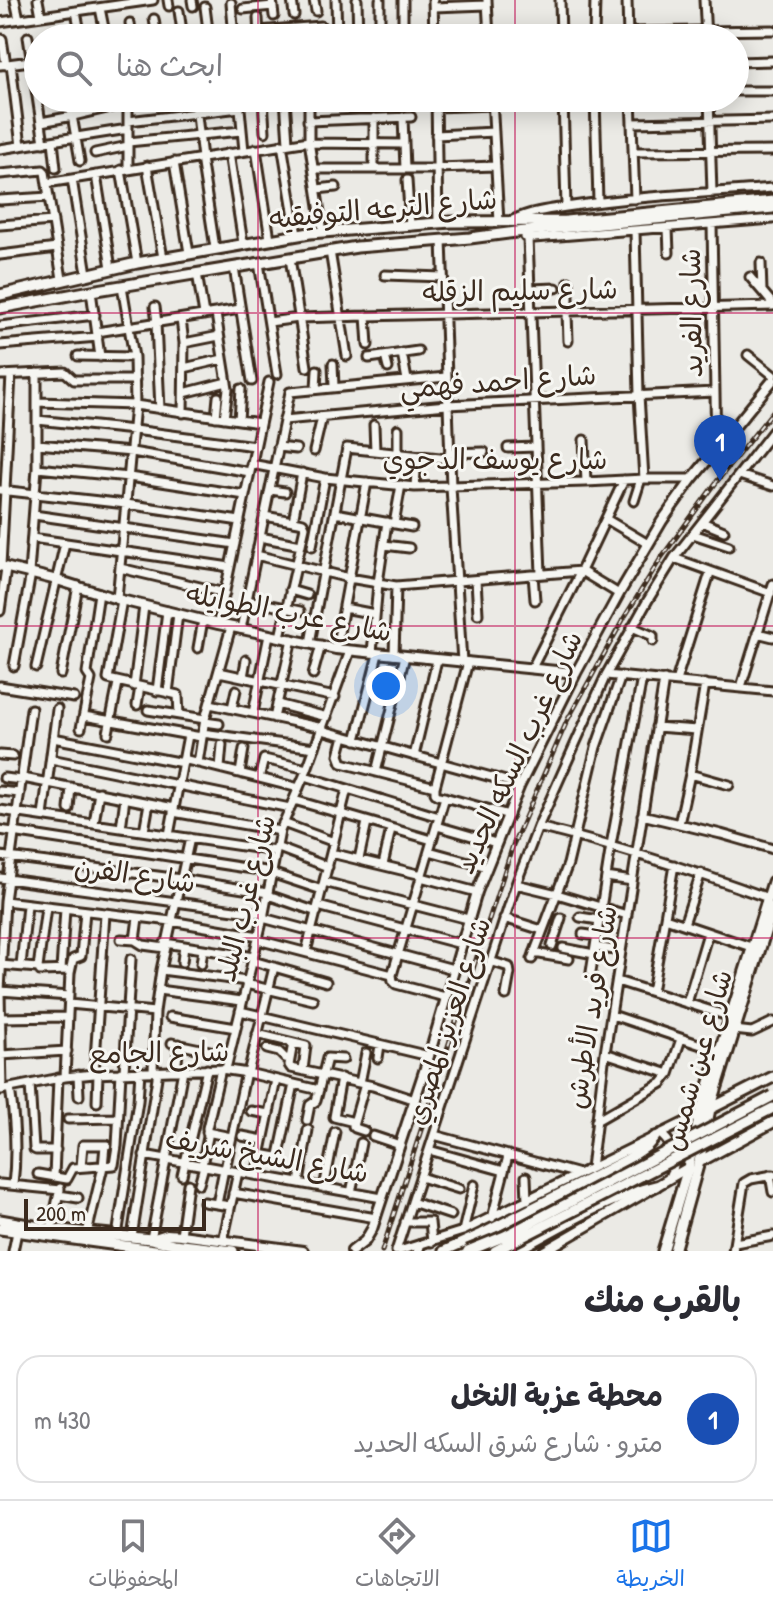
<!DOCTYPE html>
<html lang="ar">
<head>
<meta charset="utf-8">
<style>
	body { margin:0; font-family:"Patrick Hand","Playpen Sans Arabic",sans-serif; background:#f2f2f3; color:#2b2b33; direction:rtl }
	.scale { position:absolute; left:24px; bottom:20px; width:182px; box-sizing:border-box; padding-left:8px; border:4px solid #3b2a1e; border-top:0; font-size:22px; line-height:28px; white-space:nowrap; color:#3b2a1e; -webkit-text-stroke:6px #f6f6f2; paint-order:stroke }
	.you { position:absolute; left:386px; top:686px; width:28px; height:28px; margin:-20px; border:6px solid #fff; border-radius:50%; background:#1a73e8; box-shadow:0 0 0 12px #1a73e833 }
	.badge { display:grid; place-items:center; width:52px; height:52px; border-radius:50%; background:#1a73e8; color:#fff; font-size:26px; font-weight:700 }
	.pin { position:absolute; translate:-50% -66px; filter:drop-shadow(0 2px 4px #0008) }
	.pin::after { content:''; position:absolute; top:42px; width:28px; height:24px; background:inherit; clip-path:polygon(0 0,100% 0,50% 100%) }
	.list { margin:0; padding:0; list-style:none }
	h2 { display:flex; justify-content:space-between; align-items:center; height:104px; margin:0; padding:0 32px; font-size:34px }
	h2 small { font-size:26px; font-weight:400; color:#7c7c81 }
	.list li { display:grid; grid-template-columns:52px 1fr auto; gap:24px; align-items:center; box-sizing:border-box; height:128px; margin:0 16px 16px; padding:0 16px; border:2px solid #e1e1e2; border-radius:24px }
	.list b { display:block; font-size:30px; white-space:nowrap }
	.list p { margin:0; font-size:26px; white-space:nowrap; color:#7c7c81 }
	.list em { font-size:26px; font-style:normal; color:#7c7c81 }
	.icon { flex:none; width:44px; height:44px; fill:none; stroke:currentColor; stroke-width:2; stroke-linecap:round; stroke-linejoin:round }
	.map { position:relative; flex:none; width:773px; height:1251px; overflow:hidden; direction:ltr }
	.search { position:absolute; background:#fff; box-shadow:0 4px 20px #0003; left:24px; right:24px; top:24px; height:88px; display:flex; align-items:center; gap:20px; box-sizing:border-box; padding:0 28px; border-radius:44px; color:#7c7c81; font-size:30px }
	.sheet { height:248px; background:#fff }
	nav { display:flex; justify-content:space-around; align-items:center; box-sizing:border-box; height:112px; border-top:2px solid #e1e1e2; background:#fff; font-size:22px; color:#7c7c81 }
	nav a { display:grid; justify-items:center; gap:4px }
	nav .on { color:#1a73e8 }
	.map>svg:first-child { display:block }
</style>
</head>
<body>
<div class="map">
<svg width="773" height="1251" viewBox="0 0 773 1251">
	<rect width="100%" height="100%" fill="#ebeae5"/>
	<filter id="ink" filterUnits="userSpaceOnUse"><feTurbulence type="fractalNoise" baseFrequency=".0125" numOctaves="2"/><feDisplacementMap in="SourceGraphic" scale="16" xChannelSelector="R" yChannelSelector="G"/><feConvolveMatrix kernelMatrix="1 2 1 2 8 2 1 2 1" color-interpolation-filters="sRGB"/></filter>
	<g filter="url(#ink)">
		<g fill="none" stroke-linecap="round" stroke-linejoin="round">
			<g stroke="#3b2a1e" stroke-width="13">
				<path id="minor" d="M15,0L19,19
					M38,0L41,16
					M168,0L169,6
					M192,0L193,6
					M272,0L274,16
					M292,0L294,15
					M314,0L316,11
					M336,0L337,38
					M357,0L358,38
					M380,0V38
					M433,0L434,38
					M487,0L489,38
					M560,0L561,38
					M627,0L628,38
					M704,0L706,38
					M231,3L234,38
					M205,7L209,38
					M434,7L487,5
					M100,8L106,38
					M243,9L273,6
					M76,11L81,38
					M179,11L183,38
					M258,18L259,38
					M154,19L157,38
					M0,22L153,0
					M130,23L132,38
					M53,31L55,38
					M258,31L321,26
					M628,32L773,30
					M28,37L44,143
					M403,38V0
					M594,38L595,0
					M2,39L6,65
					M735,62L773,61
					M11,64L21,146
					M0,65L38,60
					M735,91H773
					M69,98L80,161
					M94,98L96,110
					M195,98L202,158
					M239,98L244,151
					M263,98L265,132
					M285,98L288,143
					M309,98V141L323,232
					M334,98V102
					M364,98V105
					M384,98V100
					M405,98V99
					M436,98L438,223
					M492,98L499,222
					M563,98L566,207
					M595,98L598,202
					M631,98L635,199
					M709,98L712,193
					M128,102V169
					M436,107L493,105
					M403,117L405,169
					M374,118V169
					M128,121L240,108
					M308,121L411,117
					M41,122L73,116L150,98
					M632,123L773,120
					M436,135L494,132
					M53,141L56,168
					M128,142L241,131
					M310,143L404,144
					M282,144L297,235
					M0,149L128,129
					M256,149L270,239
					M633,152L773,151
					M95,153L128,146
					M229,153L243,243
					M201,158L215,248
					M174,162L189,253
					M147,166L163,258
					M437,168L496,166
					M314,169H437
					M121,170L137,263
					M0,174L43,170L45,172L62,279
					M96,175L111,268
					M72,179L87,274
					M407,180L410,226
					M47,183L309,141
					M317,189L336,187
					M0,200L49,197
					M513,220C531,211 553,209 573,206C639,196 707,193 773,188
					M712,224L716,450
					M0,225L53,221
					M668,228L669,253
					M635,231L639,395L644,479
					M525,237L534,238L773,219
					M528,238L541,574
					M442,240L451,487L462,662
					M330,251L347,356
					M0,255L57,248
					M290,258L307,367
					M259,263L277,374
					M761,263L762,291
					M234,267L252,381
					M197,273L204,315
					M385,275L443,277
					M750,277L773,304
					M569,282V312
					M530,289L556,288
					M91,291L100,357
					M155,307L157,323
					M567,312L568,341
					M216,314L228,389L224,418
					M366,316L368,345
					M181,319L184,343L183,413
					M269,322L299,318L366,316L773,306
					M156,323L160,409
					M0,326L95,315
					M97,332L240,309
					M184,343L219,336
					M0,345L98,337
					M402,353L407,380
					M748,355L773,375
					M78,356L134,357
					M385,356L388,368
					M369,358L418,351
					M333,364L334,387
					M184,368L223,359
					M0,375L65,372L74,380H135
					M316,389L317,370
					M184,393L227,382
					M37,402L135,405L260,423
					M216,417L218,397
					M37,420L134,430L255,446
					M239,420L241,389
					M284,420L447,405L714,392
					M374,425L375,451
					M584,440L586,482
					M37,444L132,452L250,472
					M278,447L296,449
					M508,448L536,447
					M314,451L322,417
					M449,453L484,452
					M398,454V429
					M251,464L325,478L415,487L586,482L644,479H692
					M37,468L129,477L245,495
					M739,475L773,486
					M415,487L417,456
					M0,490L126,504L240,521
					M270,490L285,492
					M634,501L641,479
					M335,513L412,527
					M34,515L235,544
					M264,516L299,522L303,523L305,527L280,637
					M606,519L648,544
					M293,521L302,473
					M702,522L724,531
					M394,524L401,485
					M693,534L729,546
					M260,537L301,545
					M32,538L230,567
					M384,545L409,548
					M312,546L325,478
					M256,555L349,578L396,586L581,571L619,594
					M674,558L771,593
					M1,566L11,375
					M120,568L225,593
					M29,573L37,468V373
					M533,575L535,600
					M476,580L478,614
					M290,590L307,595
					M117,599L135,405L134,357L122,286
					M122,600L108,679L178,695L179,715
					M247,600L300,611
					M344,608L375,614
					M0,611L6,568
					M218,624L269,382
					M632,627L653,636V641
					M241,629L290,392L446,377
					M757,633L773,637
					M310,643L347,448L449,459
					M198,648L203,620
					M336,649L367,482
					M372,653L378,583L387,522
					M394,655L396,586
					M14,666L31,573
					M36,667L65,543
					M532,668L581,571L624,480
					M219,672L335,697
					M61,674L78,586
					M313,674L321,645
					M606,675L773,691
					M243,677L246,660
					M676,681L710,573
					M0,686L74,698
					M134,686L144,606
					M741,687L773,584
					M157,691L167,611
					M168,693L178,614
					M210,704L323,728
					M277,704L327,717
					M137,705L140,687
					M232,708L236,690
					M148,710L205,719
					M253,713L269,635
					M84,716L201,737
					M274,718L292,639
					M205,722L219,724
					M656,727L697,730
					M81,728L91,679L87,673L99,593
					M322,730L520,785
					M108,733L118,683
					M202,733L315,748
					M344,736L339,755L342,763L435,787
					M53,738L183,763
					M356,740L378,654
					M0,755L13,756
					M414,756L437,660
					M51,759L290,808
					M183,759L299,788
					M198,763L205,719L231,627
					M220,768L222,745
					M376,772L405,656
					M240,773L244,749
					M690,774L729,785
					M305,776L439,817
					M4,778L22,780
					M23,778L174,808
					M259,778L264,759L307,769
					M435,787L468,662
					M435,787V793L437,795L509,815
					M0,791L20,793
					M294,800L432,840
					M69,809L71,787
					M0,810L275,851
					M173,812L280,831
					M642,815L721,834L773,849
					M43,816L57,709
					M94,823L99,792
					M283,823L334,842
					M679,824L690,774L705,684
					M437,826L496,843
					M538,827C616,846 692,870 768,898
					M121,828L125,798
					M0,830L272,872
					M144,831L149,803
					M169,835L188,735
					M276,847L328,867
					M429,851L487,867
					M331,853L422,875
					M0,856L181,879L268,893
					M359,859L367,822
					M383,865L391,829
					M271,873L322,890
					M421,877L477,892
					M606,877L632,881
					M0,878L264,914
					M324,882L468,919
					M516,884L557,894L627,915
					M268,895L317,912
					M5,901L171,921L259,936
					M318,906L461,944
					M580,917L599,920
					M263,918L453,969
					M504,918L542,930
					M665,918L757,949
					M684,924L701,873
					M583,934L597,936
					M121,939L135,940L143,945L165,948
					M135,940L138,918
					M258,940L392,975
					M165,943L254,957
					M552,946L561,918
					M595,947L621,951
					M563,948L594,954
					M306,952L347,789
					M534,953L569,959
					M532,959L568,864L596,747L621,676
					M253,961L326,982
					M490,961L509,967L510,973L506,995
					M182,962L184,946
					M201,964L203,949
					M0,965L38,968L40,971L70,970
					M21,966L27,905
					M38,968L46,907
					M61,970L65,909
					M161,970L247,981
					M591,972L611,845L642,678
					M392,975L445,797
					M392,975L393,981L396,984L445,997
					M617,981L731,1017
					M246,984L313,1000
					M158,990L242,1001
					M0,991L69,996
					M652,992L674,865
					M687,1003L708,933
					M69,1004L155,1012
					M240,1011L429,1056
					M612,1015L719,1051
					M170,1017L236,1028
					M0,1018L68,1017
					M734,1030L752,1032L773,1022
					M257,1034L306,1046L303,1070
					M172,1043L229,1055
					M293,1043L289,1065L291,1068L373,1086L415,1100
					M267,1049L279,1052L285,1058L290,1059
					M605,1053L669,1074
					M1,1055L67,1051
					M378,1058L380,1045
					M226,1069L263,918L280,831L307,769L350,651
					M153,1071L155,1012L161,970L190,838
					M176,1071L179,1044
					M124,1072L131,959
					M248,1073L274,967
					M94,1074L105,914
					M78,1075L79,1096
					M65,1077L70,973L73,959L81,956L85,911
					M341,1078L334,1117L354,1122
					M360,1083L366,1053
					M30,1084L34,1149L36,1150H56
					M10,1088C15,1121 17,1152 13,1185
					M0,1090L65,1077L94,1074L221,1069L248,1073L319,1090
					M2,1090L0,991L5,901L31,709
					M97,1102L98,1074
					M251,1111L269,1114
					M68,1119L118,1118
					M307,1120L310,1105L316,1101L327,1058L343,1059
					M596,1121L662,1083L669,1074L681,1039
					M364,1131L355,1128L353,1126L365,1084
					M207,1132L231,1137
					M434,1135L579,1174
					M242,1136L263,1140
					M373,1136L400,1145
					M429,1150L504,1171
					M260,1154L276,1157L279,1155L294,1084
					M144,1155L382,1198
					M202,1165L208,1137L207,1128L221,1069
					M81,1167L83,1145H107
					M591,1168L605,1053L664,680
					M225,1169L246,1072
					M38,1174L67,1179L73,1168L114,1165L117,1146L121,1072
					M182,1175L207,1069
					M256,1175L276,1080
					M770,1175L773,1192
					M54,1177L58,1078
					M420,1177L459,1189
					M526,1177L527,1200
					M299,1183L308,1130
					M0,1184L60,1190
					M199,1184L204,1166
					M324,1188L335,1132
					M233,1193L376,1218
					M351,1193L361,1143
					M59,1195L78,1198
					M204,1202L230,1206
					M412,1202L451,1215
					M217,1204L224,1169
					M492,1218L508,1156
					M405,1222H430L432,1242
					M51,1229L60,1188
					M463,1231L474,1185
					M87,1233L103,1167L105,1145
					M181,1235L188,1184
					M117,1236L138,1101L140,1071
					M132,1237L158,1071
					M151,1239L183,1070
					M223,1241L238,1172
					M735,1243L773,1236
					M13,1251L17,1232
					M396,1251L516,884L538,827L606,675L648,600L674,558L773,431
					M399,1251L463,1231L701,1114
					M733,1251L744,1183L751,1179L773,1175"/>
			</g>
			<g stroke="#3b2a1e" stroke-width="14">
				<path id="tertiary" d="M0,566L57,580L117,599L218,624L336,649L576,673
					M661,1134C675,1147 678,1161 669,1178
					M151,1239L167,1234L181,1235L303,1251
					M352,1251L365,1241L372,1229L429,1056L477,892L520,785L576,673L619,594L662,521L692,479L773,380
					M418,1251L420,1245
					M544,1251L689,1167"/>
			</g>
			<g stroke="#3b2a1e" stroke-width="15">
				<path id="secondary" d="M0,295L137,263L310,233L451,222L566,221L773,201
					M0,308L91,291L357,247L470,238L516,232L773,208
					M710,1109L773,1077
					M699,1162L773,1122
					M0,1220L51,1229L151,1239L174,1244L233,1251
					M0,1229L162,1251
					M444,1251L482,1234L628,1159L647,1146L655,1137
					M515,1251C560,1227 606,1198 656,1186
					M663,1251L688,1168L700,1114L773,882
					M674,1251L699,1162L710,1109L773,907"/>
			</g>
			<use href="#minor" stroke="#f6f6f2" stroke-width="7"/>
			<use href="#tertiary" stroke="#f6f6f2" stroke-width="8"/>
			<use href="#secondary" stroke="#f6f6f2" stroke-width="9"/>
			<g stroke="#3b2a1e" stroke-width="5">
				<path id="rail" d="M382,1251L513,845L567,721L624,618L661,558L718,480L773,411"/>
			</g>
			<use href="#rail" stroke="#f6f6f2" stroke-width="2" stroke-dasharray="6" stroke-linecap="butt"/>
			<g stroke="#3b2a1e" stroke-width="15" stroke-linecap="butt">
				<path id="secondary-bridge" d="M468,1251L505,1236L773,1096
					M495,1251L773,1108"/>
			</g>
			<use href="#secondary-bridge" stroke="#f6f6f2" stroke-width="9"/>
		</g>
	</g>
	<path fill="none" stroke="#c2185b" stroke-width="2" stroke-opacity="0.55" d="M258,0V38M515,0V38M258,98V1251M515,98V1251M0,313H773M0,626H773M0,938H773"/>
	<g text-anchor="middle" stroke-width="6" stroke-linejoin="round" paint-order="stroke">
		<g font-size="28" fill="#3b2a1e" stroke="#f6f6f2">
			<text transform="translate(383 208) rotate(-5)" y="10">شارع الترعه التوفيقيه</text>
			<text transform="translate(520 290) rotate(-1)" y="10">شارع سليم الزقله</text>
			<text transform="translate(691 313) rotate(-91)" y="10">شارع الفريد</text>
			<text transform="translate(498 381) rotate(-4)" y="10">شارع احمد فهمي</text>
			<text x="495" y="469">شارع يوسف الدجوي</text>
			<text transform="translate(289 612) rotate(11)" y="10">شارع عرب الطوايله</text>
			<text transform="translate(518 752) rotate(-65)" y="10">شارع غرب السكه الحديد</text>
			<text transform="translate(135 874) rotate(8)" y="10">شارع الفرن</text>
			<text transform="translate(245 898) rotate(-76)" y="10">شارع غرب البلد</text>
			<text transform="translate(591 1007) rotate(-81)" y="10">شارع فريد الأطرش</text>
			<text transform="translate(448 1021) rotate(-72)" y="10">شارع العزيز المصري</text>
			<text transform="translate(159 1052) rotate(-1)" y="10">شارع الجامع</text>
			<text transform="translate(697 1060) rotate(-74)" y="10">شارع عين شمس</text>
			<text transform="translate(267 1155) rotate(10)" y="10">شارع الشيخ شريف</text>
		</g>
	</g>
</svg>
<div class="scale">200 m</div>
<div class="you"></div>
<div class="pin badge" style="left:720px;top:481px;background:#1a4fb4">1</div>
<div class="search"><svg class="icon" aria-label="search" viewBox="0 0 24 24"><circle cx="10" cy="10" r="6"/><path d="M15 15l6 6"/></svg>ابحث هنا</div>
</div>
<section class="sheet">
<h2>بالقرب منك<small></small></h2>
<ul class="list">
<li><span class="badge" style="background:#1a4fb4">1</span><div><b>محطة عزبة النخل</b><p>مترو · شارع شرق السكه الحديد</p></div><em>430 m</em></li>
</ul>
</section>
<nav>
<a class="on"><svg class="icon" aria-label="map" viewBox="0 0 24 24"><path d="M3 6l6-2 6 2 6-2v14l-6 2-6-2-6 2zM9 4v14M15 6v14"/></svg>الخريطة</a>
<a><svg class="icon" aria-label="directions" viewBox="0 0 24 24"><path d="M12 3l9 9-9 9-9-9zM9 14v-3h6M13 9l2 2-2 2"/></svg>الاتجاهات</a>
<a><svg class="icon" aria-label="saved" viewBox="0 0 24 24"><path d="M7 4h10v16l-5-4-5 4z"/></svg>المحفوظات</a>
</nav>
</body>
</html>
